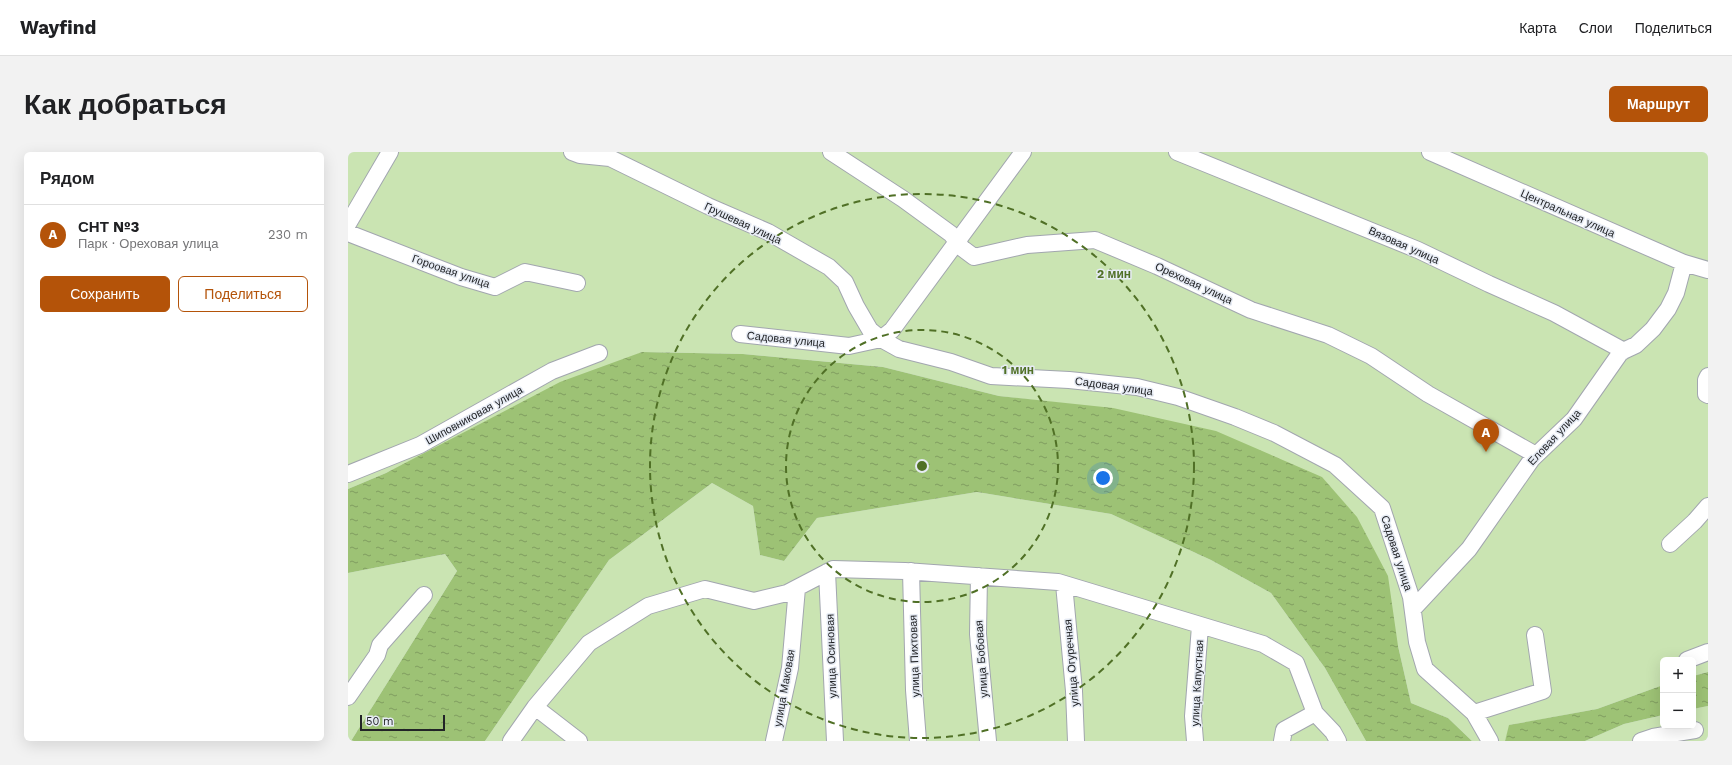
<!DOCTYPE html>
<html lang="ru">
<head>
<meta charset="utf-8">
<style>
	body { margin:0; font-family:"Work Sans",sans-serif; background:#f2f2f2; color:#202124 }
	.controls { position:absolute; right:12px; bottom:12px; display:grid; overflow:hidden; border-radius:6px; box-shadow:0 4px 16px #0002 }
	.controls button { width:36px; height:36px; display:grid; place-items:center; padding:0; border:0; border-bottom:1px solid #e0e0e0; background:#fff; color:#202124; font:20px sans-serif }
	.scale { position:absolute; left:12px; bottom:10px; width:85px; box-sizing:border-box; padding-left:4px; border:2px solid #222427; border-top:0; font-size:11px; line-height:14px; white-space:nowrap; color:#222427; -webkit-text-stroke:3px #e6ebf4; paint-order:stroke }
	.you { position:absolute; left:755px; top:326px; width:14px; height:14px; margin:-10px; border:3px solid #fff; border-radius:50%; background:#1a73e8; box-shadow:0 0 0 6px #1a73e833 }
	.badge { display:grid; place-items:center; width:26px; height:26px; border-radius:50%; background:#b45309; color:#fff; font-size:13px; font-weight:700 }
	.pin { position:absolute; translate:-50% -33px; filter:drop-shadow(0 1px 2px #0008) }
	.pin::after { content:''; position:absolute; top:21px; width:14px; height:12px; background:inherit; clip-path:polygon(0 0,100% 0,50% 100%) }
	.list { margin:0; padding:0; list-style:none }
	h2 { display:flex; justify-content:space-between; align-items:center; height:52px; margin:0; padding:0 16px; font-size:17px }
	h2 small { font-size:13px; font-weight:400; color:#757577 }
	.list li { display:grid; grid-template-columns:26px 1fr auto; gap:12px; align-items:center; box-sizing:border-box; height:60px; padding:0 16px; border-top:1px solid #e0e0e0 }
	.list b { display:block; font-size:15px; white-space:nowrap }
	.list p { margin:0; font-size:13px; white-space:nowrap; color:#757577 }
	.list em { font-size:13px; font-style:normal; color:#757577 }
	.actions { display:flex; gap:8px; padding:12px 16px }
	.actions a { flex:1; padding:9px 0; border:1px solid #b45309; border-radius:6px; text-align:center; font-size:14px; color:#b45309 }
	.actions .main { background:#b45309; color:#fff }
	.map { position:relative; flex:none; width:1360px; height:589px; overflow:hidden; border-radius:6px }
	header { display:flex; align-items:center; gap:24px; box-sizing:border-box; height:56px; padding:0 20px; background:#fff; border-bottom:1px solid #e0e0e0 }
	header strong { font-size:19px }
	nav { display:flex; gap:22px; margin-inline-start:auto; font-size:14px }
	.intro { display:flex; align-items:center; justify-content:space-between; box-sizing:border-box; height:96px; padding:0 24px }
	h1 { margin:0; font-size:28px }
	.button { padding:10px 18px; border-radius:6px; background:#b45309; color:#fff; font-size:14px; font-weight:700 }
	main { display:flex; gap:24px; padding:0 24px }
	aside { flex:1; background:#fff; border-radius:6px; box-shadow:0 4px 16px #0002 }
	.map>svg:first-child { display:block }
</style>
</head>
<body>
<header>
<strong>Wayfind</strong>
<nav><a>Карта</a><a>Слои</a><a>Поделиться</a></nav>
</header>
<div class="intro"><h1>Как добраться</h1><a class="button">Маршрут</a></div>
<main>
<aside>
<h2>Рядом<small></small></h2>
<ul class="list">
<li><span class="badge">A</span><div><b>СНТ №3</b><p>Парк · Ореховая улица</p></div><em>230 m</em></li>
</ul>
<div class="actions"><a class="main">Сохранить</a><a>Поделиться</a></div>
</aside>
<div class="map">
<svg width="1360" height="589" viewBox="0 0 1360 589">
	<defs>
		<pattern id="water-ripples" width="26" height="14" patternUnits="userSpaceOnUse"><rect width="26" height="14" fill="#9dc275"/><path d="M2 4q2-2 4 0t4 0M15 11q2-2 4 0t4 0" fill="none" stroke="#809d60"/></pattern>
	</defs>
	<rect width="100%" height="100%" fill="#e6ebf4"/>
	<path fill="#cae4b2" d="M0,0H1360V520L1345,524V508H1315V533L1249,557L1162,573L1157,589H1124L1100,566L1063,551L1050,494L765,257L651,244L535,215L395,202L294,200L38,321L0,337Z
		M364,331L405,354L412,403L436,409L469,366L629,340L763,362L863,408L923,441L977,516L1018,589H137L261,408Z
		M97,402L109,419L3,589H0V421Z
		M1360,554V589H1237L1276,572L1315,563V574H1345V557Z"/>
	<path fill="url(#water-ripples)" d="M294,200L395,202L535,215L651,244L765,256L868,279L974,325L1009,365L1040,424L1050,494L1063,551L1100,566L1124,589H1018L977,516L923,441L863,408L763,362L629,340L469,366L436,409L412,403L405,354L364,331L261,408L137,589H3L109,419L97,402L0,421V337L38,321L212,230Z
		M1360,520V554L1345,557V524Z
		M1315,533V563L1276,572L1237,589H1157L1161,573L1249,557Z"/>
	<g fill="none" stroke-linecap="round" stroke-linejoin="round">
		<g stroke="#a2a6af" stroke-width="18">
			<path id="minor" d="M224,0L232,3L262,6L360,54L420,80L481,115L497,130L508,154L522,178L533,187L544,178L675,0
				M483,0L555,47L603,82L614,96L626,105L679,93L747,88L809,114L903,158L980,183L1023,204L1080,242L1188,303
				M829,0L1070,98L1141,132L1206,161L1276,199
				M1082,0L1336,111L1360,118
				M0,72L42,0
				M0,81L113,125L147,135L177,120L229,131
				M392,182L501,194L533,187L551,197L603,210L643,224L721,228L789,235L830,245L887,265L926,281L987,313L1034,356L1063,445L1069,490L1077,517L1126,561L1142,589
				M1360,224L1358,228V242L1360,243
				M0,322L72,293L204,219L251,201
				M1322,392L1347,369L1360,354
				M563,419L566,538L570,589
				M479,420L487,589
				M631,424L630,482L640,589
				M716,432L726,539L728,589
				M1065,457L1121,397L1184,307L1226,267L1273,200L1288,193L1305,177L1320,157L1328,141L1336,111
				M1339,508L1360,500
				M0,545L29,503L32,493L76,443
				M187,555L231,589
				M1126,561L1195,539L1187,483
				M163,589L187,555L241,491L300,454L357,437L406,449L439,441L485,417L557,419L710,430L915,492L948,511L967,561L985,580L990,589
				M426,589L442,516L449,436
				M847,589L845,564L852,474
				M934,589L936,578L967,561
				M1293,589L1305,585L1347,578"/>
		</g>
		<use href="#minor" stroke="#fff" stroke-width="16"/>
	</g>
	<g fill="none" stroke="#507026" stroke-width="2" stroke-dasharray="7 5">
		<circle cx="574" cy="314" r="136"/>
		<circle cx="574" cy="314" r="272"/>
	</g>
	<g text-anchor="middle" stroke-width="3" stroke-linejoin="round" paint-order="stroke">
		<g font-size="11" fill="#222427" stroke="#e6ebf4">
			<text transform="translate(1220 61) rotate(24)" y="4">Центральная улица</text>
			<text transform="translate(395 71) rotate(25)" y="4">Грушевая улица</text>
			<text transform="translate(1056 93) rotate(24)" y="4">Вязовая улица</text>
			<text transform="translate(103 119) rotate(19)" y="4">Гороовая улица</text>
			<text transform="translate(846 131) rotate(25)" y="4">Ореховая улица</text>
			<text transform="translate(438 187) rotate(6)" y="4">Садовая улица</text>
			<text transform="translate(766 234) rotate(8)" y="4">Садовая улица</text>
			<text transform="translate(126 263) rotate(-29)" y="4">Шиповниковая улица</text>
			<text transform="translate(1206 285) rotate(-47)" y="4">Еловая улица</text>
			<text transform="translate(1049 401) rotate(72)" y="4">Садовая улица</text>
			<text transform="translate(483 504) rotate(-92)" y="4">улица Осиновая</text>
			<text transform="translate(566 504) rotate(-92)" y="4">улица Пихтовая</text>
			<text transform="translate(633 507) rotate(-94)" y="4">улица Бобовая</text>
			<text transform="translate(723 511) rotate(-95)" y="4">улица Огуречная</text>
			<text transform="translate(849 531) rotate(-87)" y="4">улица Капустная</text>
			<text transform="translate(436 536) rotate(-80)" y="4">улица Маковая</text>
		</g>
	</g>
	<circle cx="574" cy="314" r="6" fill="#507026" stroke="#e6ebf4" stroke-width="2"/>
	<g font-size="12" text-anchor="middle" font-weight="bold" fill="#507026" stroke="#e6ebf4" stroke-width="3" stroke-linejoin="round" paint-order="stroke">
		<text x="766" y="126">2 мин</text>
		<text x="670" y="222">1 мин</text>
	</g>
</svg>
<div class="controls">
<button>+</button>
<button>−</button>
</div>
<div class="scale">50 m</div>
<div class="you"></div>
<div class="pin badge" style="left:1138px;top:300px">A</div>
</div>
</main>
</body>
</html>
